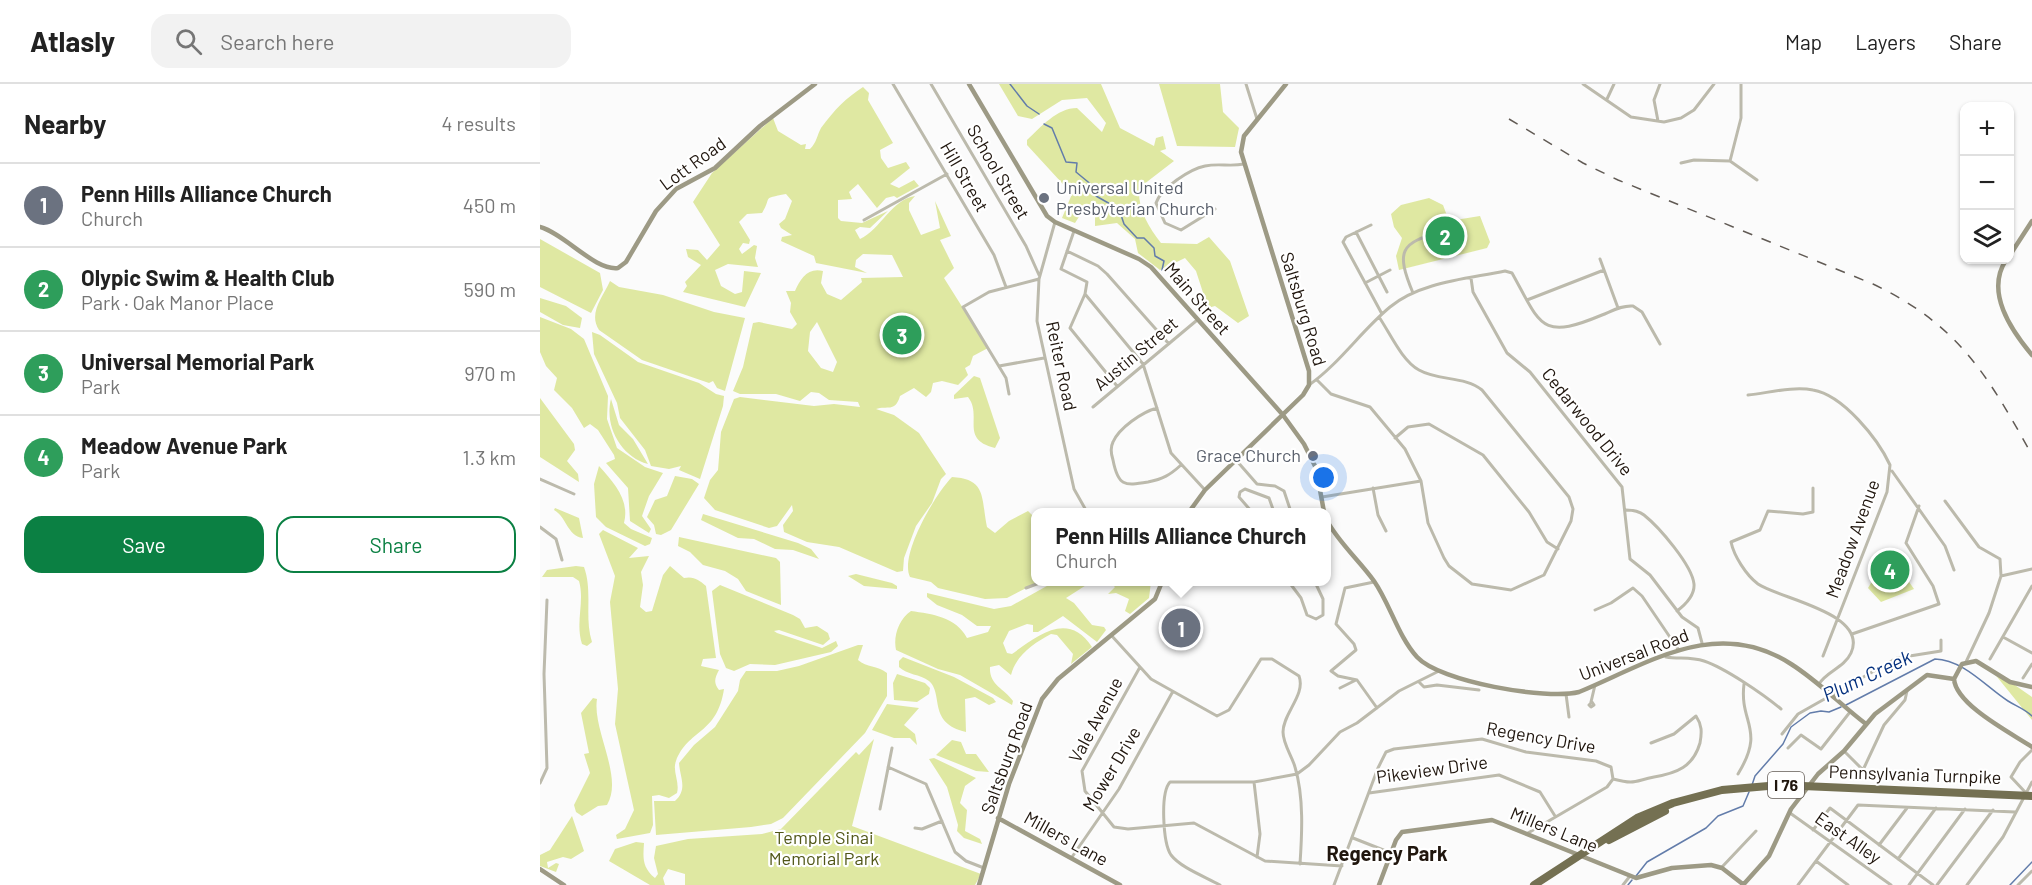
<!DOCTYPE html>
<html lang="en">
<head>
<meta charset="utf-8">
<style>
	body { margin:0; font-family:Barlow,sans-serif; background:#f2f2f2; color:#222 }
	.controls { position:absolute; right:18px; top:18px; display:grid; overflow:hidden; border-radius:12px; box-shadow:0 2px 4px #0004 }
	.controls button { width:54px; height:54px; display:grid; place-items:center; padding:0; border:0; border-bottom:2px solid #e0e0e0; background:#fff; color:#222; font:30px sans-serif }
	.you { position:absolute; left:784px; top:394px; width:21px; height:21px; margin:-15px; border:4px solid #fff; border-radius:50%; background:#1a73e8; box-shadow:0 0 0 9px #1a73e833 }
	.badge { display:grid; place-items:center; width:39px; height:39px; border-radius:50%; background:#0b8043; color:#fff; font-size:20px; font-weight:700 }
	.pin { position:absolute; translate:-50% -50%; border:3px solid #fff; box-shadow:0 2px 6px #0006 }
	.popup { position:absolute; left:491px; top:424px; width:300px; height:78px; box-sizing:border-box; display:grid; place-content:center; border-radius:12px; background:#fff; filter:drop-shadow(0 2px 4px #0005); font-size:20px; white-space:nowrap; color:#767676 }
	.popup b { font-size:22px; color:#222 }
	.popup::after { content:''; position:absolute; left:50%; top:100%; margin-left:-12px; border:12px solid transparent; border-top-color:#fff }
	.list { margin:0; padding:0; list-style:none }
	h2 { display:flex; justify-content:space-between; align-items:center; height:78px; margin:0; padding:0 24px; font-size:26px }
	h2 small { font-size:20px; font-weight:400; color:#767676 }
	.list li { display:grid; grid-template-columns:39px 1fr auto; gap:18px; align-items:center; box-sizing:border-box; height:84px; padding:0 24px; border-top:2px solid #e0e0e0 }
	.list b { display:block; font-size:22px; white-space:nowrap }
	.list p { margin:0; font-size:20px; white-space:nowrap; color:#767676 }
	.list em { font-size:20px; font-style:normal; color:#767676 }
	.actions { display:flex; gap:12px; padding:18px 24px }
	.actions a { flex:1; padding:14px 0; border:2px solid #0b8043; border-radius:18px; text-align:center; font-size:21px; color:#0b8043 }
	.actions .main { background:#0b8043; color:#fff }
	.icon { flex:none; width:33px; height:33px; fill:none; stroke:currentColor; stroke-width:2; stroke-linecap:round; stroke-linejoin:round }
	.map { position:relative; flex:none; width:1492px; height:801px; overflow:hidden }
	header { display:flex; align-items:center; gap:36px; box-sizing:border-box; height:84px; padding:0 30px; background:#fff; border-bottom:2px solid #e0e0e0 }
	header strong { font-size:28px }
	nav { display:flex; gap:33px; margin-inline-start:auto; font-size:21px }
	.search { width:420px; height:54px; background:#f2f2f2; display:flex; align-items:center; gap:15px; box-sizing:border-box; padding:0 21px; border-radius:18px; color:#767676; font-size:22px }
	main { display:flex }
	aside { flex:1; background:#fff }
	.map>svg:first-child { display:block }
</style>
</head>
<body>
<header>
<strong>Atlasly</strong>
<div class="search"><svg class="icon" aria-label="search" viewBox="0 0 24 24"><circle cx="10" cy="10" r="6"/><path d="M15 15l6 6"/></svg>Search here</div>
<nav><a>Map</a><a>Layers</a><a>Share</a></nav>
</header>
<main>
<aside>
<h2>Nearby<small>4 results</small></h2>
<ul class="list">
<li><span class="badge" style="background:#6b7280">1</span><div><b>Penn Hills Alliance Church</b><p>Church</p></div><em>450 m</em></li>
<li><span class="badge" style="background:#2e9e5b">2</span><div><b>Olypic Swim &amp; Health Club</b><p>Park · Oak Manor Place</p></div><em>590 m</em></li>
<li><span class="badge" style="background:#2e9e5b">3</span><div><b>Universal Memorial Park</b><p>Park</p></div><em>970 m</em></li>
<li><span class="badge" style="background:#2e9e5b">4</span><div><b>Meadow Avenue Park</b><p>Park</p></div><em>1.3 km</em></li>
</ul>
<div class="actions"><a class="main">Save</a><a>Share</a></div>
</aside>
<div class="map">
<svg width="1492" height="801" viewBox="0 0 1492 801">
	<rect width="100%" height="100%" fill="#fbfbfb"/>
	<path fill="#dfe8a2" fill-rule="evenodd" d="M459,0H561L580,44L614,62L616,54L623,52L626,65L620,67L634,77L599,104C598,126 608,142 621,159L657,160L669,153L690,177L709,232L698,239L675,222L668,224L656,187L645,174L620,186L598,169L595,155L577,139L555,142V122H546L535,139L522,134L532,110L487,61V56C501,43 517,24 537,24L562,48L566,39L547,14L522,16L492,35L478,32Z
		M619,0H680L683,28L699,44L695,63L637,62Z
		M323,3L329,9L328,16L353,59L340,66L341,74L348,84L366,78L370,84L350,100L359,104L374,96L379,102L357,114L354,112L346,114L337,124L318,100L309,108L312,115L298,116V134L301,137L322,139L348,127L330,144L320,143L315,146L320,155C341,145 351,116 375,112L369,119V126L381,151L400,144L395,117L411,152L400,156L414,184L404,194L448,264L433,272L430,281L425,284L428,291L418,301L402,297L393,299L391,308L386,313L374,304L360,312C355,329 347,321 336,325L354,331L379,349L406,390L401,395L392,419L376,442L364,474L363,487L357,488L299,463L267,458L244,448L243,441L253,427L252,421L237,442L229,444L175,426L164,414L170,396L178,386L181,348L194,315L200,313L274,322L294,320L320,323L318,318L289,316L279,309L271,308L260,317L236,310H200L193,307L203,283L213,239L219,238L252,245L257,240L250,228L251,219L246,207H255C260,195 268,183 283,187L281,199L287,210L301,216L322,198L321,194L363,193L352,171L323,170L316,176L315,183L327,189L276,179L274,172L241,157L242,153L252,151L241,144L239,140L245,135L252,117L246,110C220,115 233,112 222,129L207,130L199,138L210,156L209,160L203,159L199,165L202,170L214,161L217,162L215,174L218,183L188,180L175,186L181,202L195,210L202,208L204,187L221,189L205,223L143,208L147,202L145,198L161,181L148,173L146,165L158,166L167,176L180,161L153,118L172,89L233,34L238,47L261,61L266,60L265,65H270C277,58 277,51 281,44C295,25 306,14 323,3ZM277,238L297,278L293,288L281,284L268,267L270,248Z
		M889,114L903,121L909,137L940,132L950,158L947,164L859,186L856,172L862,154L854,143L851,130L861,121Z
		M0,155L60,189L63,206L51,229L0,203Z
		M70,197L79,203L123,211L174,228L205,234L185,307L177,304L173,297L169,299L102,276L59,246C48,229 63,213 70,197Z
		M0,214L26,222L42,234L40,244L23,241L0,228Z
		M0,233L31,245L44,255L68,312L67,335L77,364L105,383L123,389L109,412L102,432L111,445L109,449L90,437L88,404L66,379L75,375L74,371L58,346L50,340L44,344L32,324L14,306L17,294L6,282L0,268Z
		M52,248L60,251L98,278L159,299L176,310L184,312L183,322L160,395L139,386L141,382L129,385L111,382L105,366L80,334L77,319L54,270Z
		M434,292L440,294L460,354L455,364C419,355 443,332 428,313L414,315V311Z
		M0,314L34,360L35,366L27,377L38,390L39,398L0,373Z
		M71,315L79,341L93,355L108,380C81,373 64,342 71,315Z
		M59,382C74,399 90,416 84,439L91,445L112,454L110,460L105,462L66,443L56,433L54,400Z
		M135,392L152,395L159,400L131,446L121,451L116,450L114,441L107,433L115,416L127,412Z
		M412,393C447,395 441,414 447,443L455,449L469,437L488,427L492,431L491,439L495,441L496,498H498L467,514L445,515L398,504L391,498L370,493C359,471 396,409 412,393Z
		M15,424L39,434L43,454C27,452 27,433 14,426Z
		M163,430L258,459L271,465L279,475L253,466L235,465L214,455L198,454L161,436Z
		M63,446L98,464L89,474L109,472L101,488L103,501L100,523L106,528L112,527L123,491L130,482L144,494C154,492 159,496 166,502L176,574L163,575L161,582L179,586C175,594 173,598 179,606L184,605C177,651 148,645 136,677C132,687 140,698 137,709L129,714L119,711L112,712L113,741L110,749L77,755L76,751L85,745L94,726L75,640L78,605L70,518L75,492L59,450Z
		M139,453L236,474L240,478L241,521L206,507L198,495L185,487L163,481L150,468L138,462Z
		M1349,469L1374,505L1341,518L1328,504Z
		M36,482L44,483C53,508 44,533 52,558L47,562L42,560C35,538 45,518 39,497L33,493H2L7,486Z
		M316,490L352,499L357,502V505L324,502L308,492Z
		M514,498H551L526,514L534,519L552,541L564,543L566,546L557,558L523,532L498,548H493V541L487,540L469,547L463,559L467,569L472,570C497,552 528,526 552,563L531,580L533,570L517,551L511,550C494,559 476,571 471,591L459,581L450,583C449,601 464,604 473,617L472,621L420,591L398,585L356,566C353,552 359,535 371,527C392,530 416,533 427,554L448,548L451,542H437L422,531L397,521L387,513V509L454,525L471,522Z
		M570,498H611L609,514L590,530L585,527L589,515L576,509L568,510L575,503Z
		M180,501L253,531L260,535L265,544L277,542L288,549L290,555L283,561L239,546L234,547L237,549L282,564L296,557L298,562L291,568L235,581L210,580L194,587L186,584L180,570L172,507Z
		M318,561H323L318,576C327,584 337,581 347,589V612L325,649L243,734L231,740L211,743L116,751L114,717H135C148,705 140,694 139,679L154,661L175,643L198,607L200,596L206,587H237L259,582Z
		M363,573L414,593L453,614L456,618L449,621L435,613L425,615L426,648C387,639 404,610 389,597C380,590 367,591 359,583V577Z
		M1449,583L1492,613V636Z
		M357,590L385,599L390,604L389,610L377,618L354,616L353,599Z
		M53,614L57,615C52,646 84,693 67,721L58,722L42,732L36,728L34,721L50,689L44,670L49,669L41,629Z
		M347,620L379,624L364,641L375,650L377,661L370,654H354L332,646Z
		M334,655L312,742L441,790L435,801H145V790L128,785L123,794L125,801H110L69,777L75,765L96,758L104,759C103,774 102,783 115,794L118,790L114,774L116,762L148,755L222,750L241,745L316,668L319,671Z
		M412,656L421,658L426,670H436L449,688L436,687L396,671Z
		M394,674L436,694L425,702L420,719L427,726L425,747L440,755L442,760L424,754L417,747L418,741L407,703L389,675Z
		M32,732L44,767L31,775L23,773L7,778L8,784L16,779L19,780L16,788L0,782V771L10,766Z"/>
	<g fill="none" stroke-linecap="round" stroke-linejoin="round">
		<path stroke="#627caa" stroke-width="1.5" d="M470,0L487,22L499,30
			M504,40L512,44L526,78L537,79L536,88L553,102L556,112L579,125L584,140L597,154H604L614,164L615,172L624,177L622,186
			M1306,621L1395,575C1424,576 1446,603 1468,617C1476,622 1485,625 1492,632
			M1212,701L1215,692L1243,660L1251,643L1270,629L1281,627L1289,628L1301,623
			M1096,792L1107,778L1166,744L1178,732L1203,722L1209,708
			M1088,801L1092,796
			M1470,801L1492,778"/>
		<path stroke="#bcbaac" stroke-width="3" d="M353,0L454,171L466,203
			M391,0L486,162L499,191
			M706,0L717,35
			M1043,0L1091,33L1124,38L1141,34L1154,26L1174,0
			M1067,15L1074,0
			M1118,37L1114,16L1120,0
			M1190,77L1201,34V0
			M1190,77L1217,96
			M1141,79L1154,76L1190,77
			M675,125L641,146L625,139L616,119C621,104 650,85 665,82C679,79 690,83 704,80
			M324,136L407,90
			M515,138L499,195L497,237L534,405L547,428
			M831,141L806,153L803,158L842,230
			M534,147L521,185L547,198L545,210L603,280L631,369L665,406
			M816,148L847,208
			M527,167L558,182L567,190L629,260
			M1060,175L1078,224
			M931,194L933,208L967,269L990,288L1082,403L1090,475L1110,491L1142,533L1158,544L1162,559
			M825,199L850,186
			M873,209C856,168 859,158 903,148
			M545,210L530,244L577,302
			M987,216L1064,186
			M459,282L504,274
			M777,296L791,310L830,323L865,365L881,397L888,439L904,474L909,482L932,500L971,506L1004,491L1031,437L1033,425L1029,413L942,306C925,292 898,297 879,286C862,277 850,249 839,233
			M769,301C800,279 821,247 850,223C880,198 927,195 965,187L972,189C1001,241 1000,257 1062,231C1072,227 1082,221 1093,222L1102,228L1120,260
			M469,310L466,294L423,223L449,208L499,195
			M1208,311C1228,309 1253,302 1273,306C1303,311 1338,355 1350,381L1347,408L1283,572
			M553,323L656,237
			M617,324C602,328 579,344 573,358C570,364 571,370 573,376C578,402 584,402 608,398C623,395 630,391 641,381
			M855,354L868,343L889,340L943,371L989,428L1007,458L1018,465
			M696,376L717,400L735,402L744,407L751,428
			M1352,387L1405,462L1414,486
			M0,395L34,410
			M833,404L838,431L846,447
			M1273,404V428L1263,430L1228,427L1220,446L1191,458C1194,472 1206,491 1218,500C1240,515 1329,529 1311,569C1304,584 1287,587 1279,600
			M782,413L881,397
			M1405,417L1439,463L1460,475L1461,492
			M1086,426C1092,426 1099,427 1104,431C1119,443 1152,481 1154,500C1155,512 1145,521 1137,527
			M712,428L699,413L700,408L705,405L729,414L734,428
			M0,443L16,455L22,476
			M749,498L761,514L767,531L776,535L783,531V515L775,498
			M834,498L805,504L796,540L814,560L816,566L791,587L798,592L817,596L837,624
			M486,504L502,498
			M1055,526L1071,519L1093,504L1102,512L1138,565
			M1312,550L1399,520L1393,502L1366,459L1379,422
			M571,551L611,595L677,632L689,626L721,575H732L759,592C766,611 743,629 743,648C743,660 752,672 755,683C764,713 762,750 760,780
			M1463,553L1492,569
			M1126,573C1138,575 1151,573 1164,577C1185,584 1223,610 1241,625
			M1450,575L1492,502
			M1426,578L1449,529L1461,492L1492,485
			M600,583L542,687L545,707L574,743L588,745L654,739L725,777L802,782
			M1483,594L1492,580
			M879,598L884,603L897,601L939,606
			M800,604L816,596
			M1026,610L1029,633
			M1051,618L1055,601
			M1052,618L1054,621L1051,623L1049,621Z
			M1242,650L1258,630L1357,574L1401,567V556
			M1248,664L1261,651L1281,665L1310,628
			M1304,667L1323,686L1344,641L1365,616L1367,607
			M348,683L386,700L415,768L426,777L444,784
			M1198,690C1226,644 1199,640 1204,600
			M1073,695C1096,701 1094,697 1114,693C1137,689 1153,683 1160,659C1162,648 1162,641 1156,632L1134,650L1111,659
			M714,698L720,750L717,773
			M0,699L7,684L4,590L7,516
			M829,709L959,691L1000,708L1015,732
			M1486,709L1471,693L1480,678L1492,666
			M340,725L352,664
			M1250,729L1351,801
			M375,744L382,745L402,737
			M1273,746L1290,724L1393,801
			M813,754L851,769
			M1339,761L1367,724
			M532,773L579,705L632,609
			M1358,775L1396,724
			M1276,777L1308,801
			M1182,783L1216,747
			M680,801C666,793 641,784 631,771C623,759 620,709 630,698H714L757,690L769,681L800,648L817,639L859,607L899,587
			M794,801L838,684L846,668L854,665L942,655L986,668L1056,677L1071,683L1073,695L1067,703L988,749
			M1083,801L1090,792
			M1258,801L1318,721L1475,728
			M1369,801L1425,725
			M1397,801L1453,726
			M1427,801L1463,753L1492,698
			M1478,801L1492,787"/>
		<path stroke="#9d9a85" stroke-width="4.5" d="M429,0L507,132L515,138L599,175L611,183L743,331L764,360L776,384L784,428
			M0,143C25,150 55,187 78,184L86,178L116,127L136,105L175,84L220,42L275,0
			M1470,171L1492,137
			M1466,176C1445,208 1471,246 1492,271
			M649,428L665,406L763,311L769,301V287L701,68L704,52L746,0
			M786,435C798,458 819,476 834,497C850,520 858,552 877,573C900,598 1006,616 1039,608C1109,579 1177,532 1251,580C1278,597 1301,621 1326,640
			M1492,603L1470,598L1436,577L1422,580L1414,595C1416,621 1471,649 1492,663
			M458,734L580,801
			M0,785L24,801
			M439,801L469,700L502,615L518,595L615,515L622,498
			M839,801L856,756L862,748L952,736L1096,794L1132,784L1171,781L1182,784L1204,801
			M1203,801L1229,772L1251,725L1278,690L1304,667L1335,630L1387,591L1414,595"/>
		<path stroke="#747052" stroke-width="8" d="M1069,756L1125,727
			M994,801L1097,734L1133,719L1182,706L1240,701L1492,712"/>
		<path stroke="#615a54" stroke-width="1.5" stroke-dasharray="10 10" stroke-linecap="butt" d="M969,35L1043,79L1078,96L1333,200C1419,241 1448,292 1492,371"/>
	</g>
	<g fill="#6b7280" stroke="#fff" stroke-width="2">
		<circle cx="504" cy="114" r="6"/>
		<circle cx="773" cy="372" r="6"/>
	</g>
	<g text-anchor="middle" stroke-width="4.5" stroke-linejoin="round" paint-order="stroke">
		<rect fill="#fff" stroke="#635c56" stroke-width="1.5" x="1228" y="688" width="36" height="26" rx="4.5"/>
		<g font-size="16" font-weight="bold" fill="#20160e">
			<text x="1246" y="707">I 76</text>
		</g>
		<g font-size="18" fill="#20160e" stroke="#fff">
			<text transform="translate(153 80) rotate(-36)" y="6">Lott Road</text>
			<text transform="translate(458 88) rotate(60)" y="6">School Street</text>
			<text transform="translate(424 93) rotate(60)" y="6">Hill Street</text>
			<text transform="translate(657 215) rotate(49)" y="6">Main Street</text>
			<text transform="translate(763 225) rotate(73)" y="6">Saltsburg Road</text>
			<text transform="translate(596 270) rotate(-40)" y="6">Austin Street</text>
			<text transform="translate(521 282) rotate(78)" y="6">Reiter Road</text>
			<text transform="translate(1047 338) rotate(51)" y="6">Cedarwood Drive</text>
			<text transform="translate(1313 455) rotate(-70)" y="6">Meadow Avenue</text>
			<text transform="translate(1094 571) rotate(-21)" y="6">Universal Road</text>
			<text transform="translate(556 636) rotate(-62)" y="6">Vale Avenue</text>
			<text transform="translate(1001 654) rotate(10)" y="6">Regency Drive</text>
			<text transform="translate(467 674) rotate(-70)" y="6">Saltsburg Road</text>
			<text transform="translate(572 685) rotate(-59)" y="6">Mower Drive</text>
			<text transform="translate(892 686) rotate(-8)" y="6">Pikeview Drive</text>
			<text transform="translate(1375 691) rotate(2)" y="6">Pennsylvania Turnpike</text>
			<text transform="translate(1014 746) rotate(22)" y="6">Millers Lane</text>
			<text transform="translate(1308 754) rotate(35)" y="6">East Alley</text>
			<text transform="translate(526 755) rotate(29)" y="6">Millers Lane</text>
		</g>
		<g font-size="18" fill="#5b616d" stroke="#fff" text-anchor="start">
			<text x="516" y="110">Universal United<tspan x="516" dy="21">Presbyterian Church</tspan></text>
			<text x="761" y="378" text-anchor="end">Grace Church</text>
		</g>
		<g font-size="18" fill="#515718" stroke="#fff">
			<text x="284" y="760">Temple Sinai<tspan x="284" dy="21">Memorial Park</tspan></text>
		</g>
		<g font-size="20" font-style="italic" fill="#04307e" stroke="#fff">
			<text transform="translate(1327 592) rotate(-25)" y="7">Plum Creek</text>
		</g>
		<g font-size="20" font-weight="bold" fill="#20160e" stroke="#fff">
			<text x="847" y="777">Regency Park</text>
		</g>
	</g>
</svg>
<div class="controls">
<button>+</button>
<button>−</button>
<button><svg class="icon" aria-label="layers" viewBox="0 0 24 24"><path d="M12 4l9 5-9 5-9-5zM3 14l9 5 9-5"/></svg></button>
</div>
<div class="you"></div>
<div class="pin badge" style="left:641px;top:544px;background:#6b7280">1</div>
<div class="popup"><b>Penn Hills Alliance Church</b>Church</div>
<div class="pin badge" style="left:905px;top:152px;background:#2e9e5b">2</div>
<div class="pin badge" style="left:362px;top:251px;background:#2e9e5b">3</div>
<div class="pin badge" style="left:1350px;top:486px;background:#2e9e5b">4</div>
</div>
</main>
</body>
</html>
